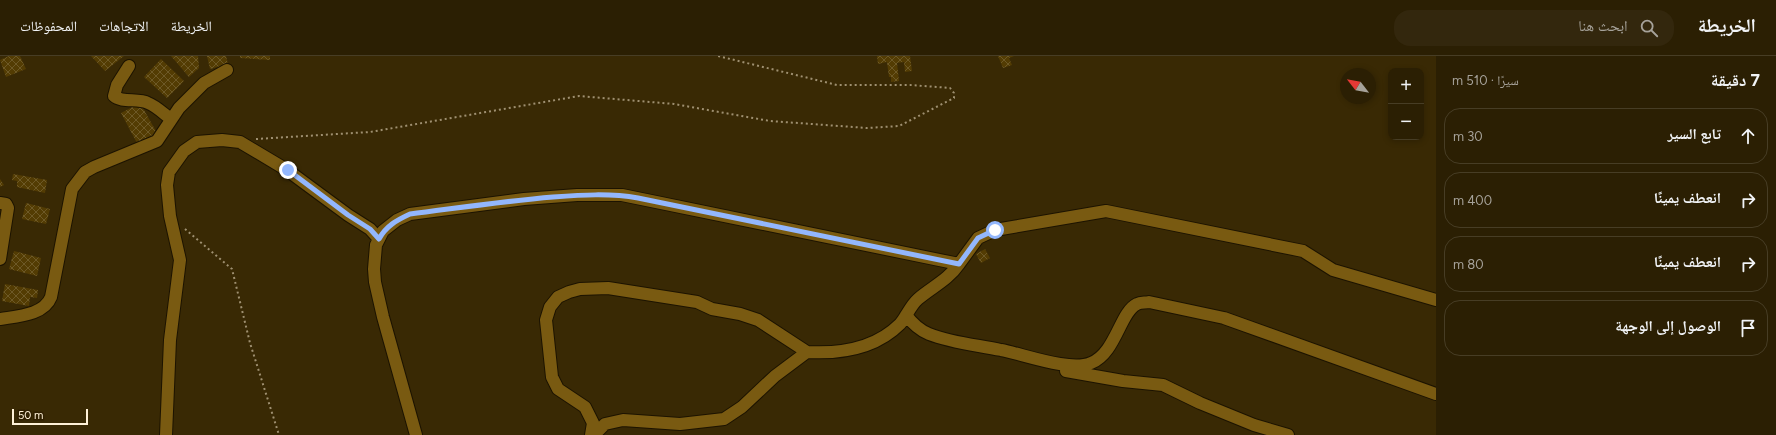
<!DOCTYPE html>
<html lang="ar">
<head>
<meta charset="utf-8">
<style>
	body { margin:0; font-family:Figtree,"Noto Naskh Arabic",sans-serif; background:#33270d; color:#f1f3f6; direction:rtl }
	.controls { position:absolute; right:12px; top:12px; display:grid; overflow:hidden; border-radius:8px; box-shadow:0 2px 6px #0003 }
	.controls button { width:36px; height:36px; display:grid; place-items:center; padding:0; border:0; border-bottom:1px solid #473d25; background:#2b1f03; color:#f1f3f6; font:20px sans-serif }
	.compass { position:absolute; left:1340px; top:12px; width:36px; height:36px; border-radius:50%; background:#2b1f03; box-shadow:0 2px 6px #0003; rotate:301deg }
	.scale { position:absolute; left:12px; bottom:10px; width:76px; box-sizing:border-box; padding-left:4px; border:2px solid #fff1d7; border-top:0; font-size:11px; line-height:14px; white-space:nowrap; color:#fff1d7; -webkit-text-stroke:3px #2f1f00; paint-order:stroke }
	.stop { position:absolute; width:12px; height:12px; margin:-9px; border:3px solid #93b7fd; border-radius:50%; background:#fff }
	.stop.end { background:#93b7fd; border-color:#fff; box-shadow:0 1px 4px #0008 }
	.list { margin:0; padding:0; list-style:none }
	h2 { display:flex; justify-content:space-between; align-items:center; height:52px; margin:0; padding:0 16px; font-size:17px }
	h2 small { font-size:13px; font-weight:400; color:#a6a29a }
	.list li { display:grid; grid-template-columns:26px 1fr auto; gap:12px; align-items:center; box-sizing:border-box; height:56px; margin:0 8px 8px; padding:0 8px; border:1px solid #473d25; border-radius:16px }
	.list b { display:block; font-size:15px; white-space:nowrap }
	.list em { font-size:13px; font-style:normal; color:#a6a29a }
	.icon { flex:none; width:22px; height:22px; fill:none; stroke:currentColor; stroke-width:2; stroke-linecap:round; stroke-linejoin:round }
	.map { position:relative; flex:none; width:1436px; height:379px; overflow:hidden; direction:ltr }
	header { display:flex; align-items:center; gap:24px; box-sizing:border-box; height:56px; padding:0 20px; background:#2b1f03; border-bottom:1px solid #473d25 }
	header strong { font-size:19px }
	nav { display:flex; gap:22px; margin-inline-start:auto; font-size:14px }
	.search { width:280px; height:36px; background:#33270d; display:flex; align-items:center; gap:10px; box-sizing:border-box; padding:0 14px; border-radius:16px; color:#a6a29a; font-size:15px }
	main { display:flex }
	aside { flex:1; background:#2b1f03 }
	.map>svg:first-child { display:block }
</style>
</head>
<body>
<header>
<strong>الخريطة</strong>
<div class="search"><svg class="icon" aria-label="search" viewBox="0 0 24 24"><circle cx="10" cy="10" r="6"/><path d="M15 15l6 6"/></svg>ابحث هنا</div>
<nav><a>الخريطة</a><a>الاتجاهات</a><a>المحفوظات</a></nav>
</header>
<main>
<aside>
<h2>7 دقيقة<small>سيرًا · 510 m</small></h2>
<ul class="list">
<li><svg class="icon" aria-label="ahead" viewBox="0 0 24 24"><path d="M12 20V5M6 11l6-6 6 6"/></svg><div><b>تابع السير</b></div><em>30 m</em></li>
<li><svg class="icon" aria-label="right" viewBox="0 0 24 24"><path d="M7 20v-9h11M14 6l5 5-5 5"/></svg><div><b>انعطف يمينًا</b></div><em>400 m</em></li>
<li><svg class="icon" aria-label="right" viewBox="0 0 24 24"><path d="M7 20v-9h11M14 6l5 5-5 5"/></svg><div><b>انعطف يمينًا</b></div><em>80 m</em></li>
<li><svg class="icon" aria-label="arrive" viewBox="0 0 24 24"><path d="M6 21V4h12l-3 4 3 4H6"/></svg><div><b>الوصول إلى الوجهة</b></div></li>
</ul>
</aside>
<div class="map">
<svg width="1436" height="379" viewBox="0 0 1436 379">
	<defs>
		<pattern id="building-cross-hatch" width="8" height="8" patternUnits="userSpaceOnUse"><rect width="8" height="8" fill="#533c03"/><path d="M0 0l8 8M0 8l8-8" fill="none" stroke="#6d5927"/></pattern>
	</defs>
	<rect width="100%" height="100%" fill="#392904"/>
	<path fill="url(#building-cross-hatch)" d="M9,0H20L26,13L6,21L0,4Z
		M91,0H124L105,15Z
		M171,0H198L199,12L189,21Z
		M207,0H226L228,8L210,13Z
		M240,0H270V4L240,2Z
		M877,0H910L912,15L905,16L904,6L897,7L899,25L891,26V21H889L887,6L878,8Z
		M998,0H1014L1009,2L1012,9L1003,12Z
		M161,3L184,25L167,42L144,21Z
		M140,47L157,77L137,87L121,57Z
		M13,118L47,124L45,137L17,131V125L12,124Z
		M0,123L4,129L0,131Z
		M26,147L50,153L46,168L22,163Z
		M985,193L990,202L981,207L976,198Z
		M14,195L41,202L37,220L9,213Z
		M5,228L38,234L37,242L30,241L29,250L2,245Z"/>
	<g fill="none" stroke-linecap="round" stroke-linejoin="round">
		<g stroke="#1c1301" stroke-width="14">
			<path id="minor" d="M129,10L117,29L114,40C122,47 138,42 148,47C156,50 164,58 171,63
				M0,147L6,148L8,152L0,203
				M959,208L978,182L995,174L1106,155L1303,195L1333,214L1436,244
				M906,259C912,267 919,274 929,278C952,287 977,289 1001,294C1023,298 1070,316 1091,307C1116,297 1120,256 1137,248C1141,246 1145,247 1149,246L1224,262L1436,338
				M0,263C18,260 44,259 51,241L72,133L85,116L94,111L157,85L179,52L204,27L227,14
				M1066,315L1123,325L1163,329L1200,347L1254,369L1288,379
				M166,379L170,284L180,204L170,160L167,129L169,116L184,95L197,86L222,84L240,86L287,114L348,159L370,173L379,183
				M416,379L383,261L375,226L374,213L376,189L383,175L397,164L410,158L524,143L577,139H622L959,208C948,224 932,231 918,243C910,250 907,260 900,268C875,293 841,298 807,296
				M591,379L593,367L585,351L558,333L552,321L546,264L550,251L558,241L569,236L580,233L608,232L697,246L712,253L740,258L758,264L807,296L775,320L742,351L724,363L680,368L623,364L605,368L594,379"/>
		</g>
		<path stroke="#9f9071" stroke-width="2" stroke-dasharray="2 3" stroke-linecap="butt" d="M256,83L370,76L579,40L674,48L770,65L867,72L899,70L954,42V37L950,32L910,29H837L718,0
			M185,173L232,213L250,287L279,379"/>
		<use href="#minor" stroke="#795a11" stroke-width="12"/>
	</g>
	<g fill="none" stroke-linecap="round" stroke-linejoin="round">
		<path stroke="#93b7fd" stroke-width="5" d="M288,114L348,159L370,173L379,183C386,170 397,164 410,158C458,152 505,145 553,141C581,139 610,137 638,142L959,208L978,182L995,174"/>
	</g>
</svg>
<div class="controls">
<button>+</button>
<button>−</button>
</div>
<svg class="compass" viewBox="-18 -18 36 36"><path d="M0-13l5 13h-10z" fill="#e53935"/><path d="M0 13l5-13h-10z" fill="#a6a29a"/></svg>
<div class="scale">50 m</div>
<div class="stop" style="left:995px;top:174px"></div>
<div class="stop end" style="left:288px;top:114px"></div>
</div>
</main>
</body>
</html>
